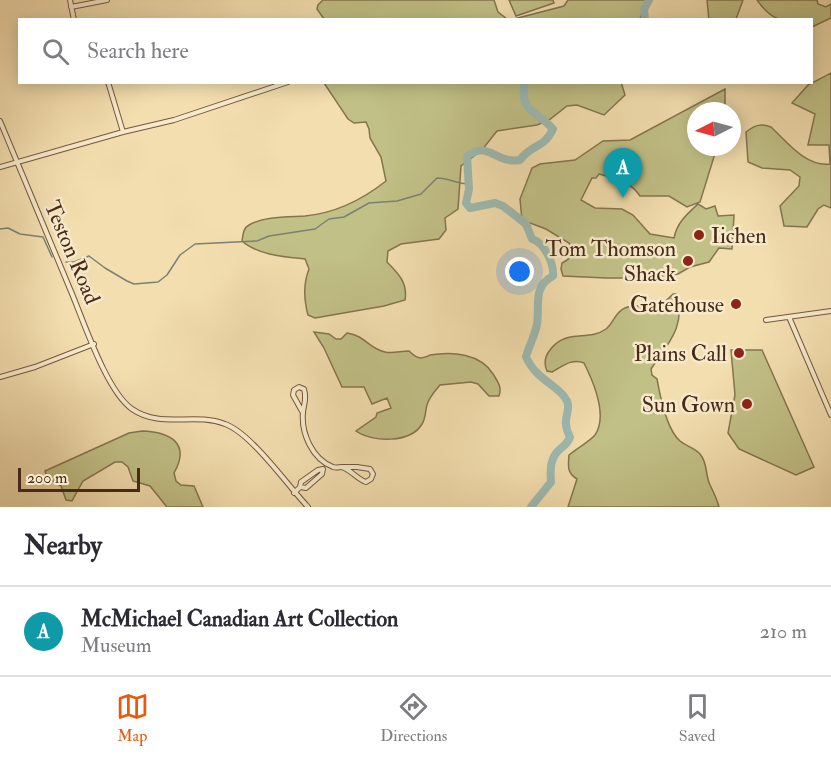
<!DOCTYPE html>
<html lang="en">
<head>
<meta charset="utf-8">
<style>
	body { margin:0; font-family:"IM FELL Double Pica",serif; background:#f2f2f3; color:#2b2b33 }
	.compass { position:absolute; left:687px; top:102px; width:54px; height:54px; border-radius:50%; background:#fff; box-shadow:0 3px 15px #0003; rotate:264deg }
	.scale { position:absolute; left:18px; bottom:15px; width:122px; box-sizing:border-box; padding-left:6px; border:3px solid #482a18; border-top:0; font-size:16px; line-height:21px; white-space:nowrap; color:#482a18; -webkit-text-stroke:4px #f7eacb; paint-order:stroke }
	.you { position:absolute; left:520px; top:272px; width:21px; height:21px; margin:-15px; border:4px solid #fff; border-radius:50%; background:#1a73e8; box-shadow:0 0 0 9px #1a73e833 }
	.badge { display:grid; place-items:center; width:39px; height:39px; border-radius:50%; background:#ea580c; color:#fff; font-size:20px; font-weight:700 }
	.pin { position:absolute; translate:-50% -50px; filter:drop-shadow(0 2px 3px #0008) }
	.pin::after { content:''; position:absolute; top:32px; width:21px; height:18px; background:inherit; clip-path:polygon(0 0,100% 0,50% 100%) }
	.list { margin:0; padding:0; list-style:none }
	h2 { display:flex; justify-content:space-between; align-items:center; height:78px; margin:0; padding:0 24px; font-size:26px }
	h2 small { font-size:20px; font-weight:400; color:#7c7c81 }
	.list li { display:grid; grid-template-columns:39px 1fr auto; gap:18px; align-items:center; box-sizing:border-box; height:90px; padding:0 24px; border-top:2px solid #e1e1e2 }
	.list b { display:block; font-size:22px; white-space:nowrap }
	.list p { margin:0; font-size:20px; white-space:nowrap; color:#7c7c81 }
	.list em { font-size:20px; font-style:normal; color:#7c7c81 }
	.icon { flex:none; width:33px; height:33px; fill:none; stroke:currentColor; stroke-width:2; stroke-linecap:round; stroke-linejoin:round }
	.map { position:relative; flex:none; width:831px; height:507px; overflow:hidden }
	.search { position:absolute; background:#fff; box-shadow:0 3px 15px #0003; left:18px; right:18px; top:18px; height:66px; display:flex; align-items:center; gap:15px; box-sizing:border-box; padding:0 21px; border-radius:0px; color:#7c7c81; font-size:22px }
	.sheet { height:168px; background:#fff }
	nav { display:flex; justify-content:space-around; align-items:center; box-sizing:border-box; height:84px; border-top:2px solid #e1e1e2; background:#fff; font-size:16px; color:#7c7c81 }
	nav a { display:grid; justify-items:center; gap:3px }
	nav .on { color:#ea580c }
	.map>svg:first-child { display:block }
</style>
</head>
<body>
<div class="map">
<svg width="831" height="507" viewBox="0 0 831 507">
	<rect width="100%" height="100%" fill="#f3deaf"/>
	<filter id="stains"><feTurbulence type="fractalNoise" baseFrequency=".00333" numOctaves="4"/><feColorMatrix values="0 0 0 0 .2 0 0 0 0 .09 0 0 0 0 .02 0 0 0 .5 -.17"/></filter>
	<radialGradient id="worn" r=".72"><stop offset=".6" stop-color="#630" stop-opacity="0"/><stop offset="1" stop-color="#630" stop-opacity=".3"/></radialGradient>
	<path fill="#c1c086" stroke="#84754f" stroke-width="1.5" d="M323,0H494L498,12L507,19H324L317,9L318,5Z
		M509,0H553L554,3L516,16Z
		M568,0H645V5L640,19H514L564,6Z
		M707,0H743L736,19L709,20Z
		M757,0H817L818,4L826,7L831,4V18L812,27V20C783,20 775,25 757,0Z
		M831,73V208L824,205L818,209L807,227L784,226L780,206L799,186L800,177L790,170L762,168L748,162L746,132C755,125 761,123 771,127C787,142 806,167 830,164L829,145H808L815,114L792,103L808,85Z
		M621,82L625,95L604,115L577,105L567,106L549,120L537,125L497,131L482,150L461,166L458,209L445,218L446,230L439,239L401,244L388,251L387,262C398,273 408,283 405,300L384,306L315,318L308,315C304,300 303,284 309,269L305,259C286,257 257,255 242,241C243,235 243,228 249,225C264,216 288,217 305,216C336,213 362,200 386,181L381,157L370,138L369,129L366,122L354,123L348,119L324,83Z
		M725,89V111H696V147H717L700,202L687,207L669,196H640C630,181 616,179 599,174L596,178H592L581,200L595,208L622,209L633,215L650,234L674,238C677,223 686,215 698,204L706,209L715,206L718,216L734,215L732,249L719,248L709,262L690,267L678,274L652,277L632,275L623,278H606L563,276L561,269L562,263C571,259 575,252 569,243L546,229L522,220L520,199L532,168L540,164L575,160L603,141L630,140Z
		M673,294H676C687,325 668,344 651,369L652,375L657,379C660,396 667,430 680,441C686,446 695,448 700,454C708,463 705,475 710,485C714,493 717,499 719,507H568L577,479C567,473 568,466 569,455C577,448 589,442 595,435C608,416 593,381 584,363C572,358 563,366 552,372L547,371C544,364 545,356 550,350C566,328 588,342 606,329C613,324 615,312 625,308C636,303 651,309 662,303C666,302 670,297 673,294Z
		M314,332L329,334L336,339H341L347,333C366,336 368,348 385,352C392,354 401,351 409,351C412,354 416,358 421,358C422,358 429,356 430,355C453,351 481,354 493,374C498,382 502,387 499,396H489L478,384L471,382L440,385C435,391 429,397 427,405C425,411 426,418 422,424C411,443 373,443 356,431L376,417L377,413L391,408L387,398L372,404L364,387H342L324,348Z
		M731,350H762L814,467L796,475L739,449L728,433L735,395Z
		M142,431C170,432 191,443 174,473L176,481L181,485L194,486L203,507H167L150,486L133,481L128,467L122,462H115L83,481L72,501L66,500L61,486L47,478L45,471L129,433Z"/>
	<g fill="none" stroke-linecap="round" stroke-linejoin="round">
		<path stroke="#7b8175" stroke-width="1.5" d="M0,229L8,228L20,234L43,237L52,257
			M66,262H74L89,256L105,268L127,281L134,284L158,282L167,275L180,255L195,244L257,241L269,236L315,229L329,219L344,217L369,203L397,201L421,194L437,178C450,178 456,184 469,184"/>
		<path stroke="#9dbbb3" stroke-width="8" d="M645,20L644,9L649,0
			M525,82C518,113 538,111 553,129C543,150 532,143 520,160C495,164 489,140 467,156L469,189L466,203L470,208L495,203L503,206L526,224L532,239C545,243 554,264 553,276C532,287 540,306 537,324C535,336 529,345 526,357C536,380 560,386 567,401C572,412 560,418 570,437C568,443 565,445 560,449C550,458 550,469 551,482L531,507"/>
		<g stroke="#73573e" stroke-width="6">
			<path id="minor" d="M70,0L74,20
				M71,7L107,0
				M108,82L123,132
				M0,121C23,177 47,233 70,289C83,319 106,391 132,409C161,429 194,412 225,424C251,433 288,486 308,507
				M0,167L123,132L174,120L288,82
				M789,317L831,415
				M766,320L831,311
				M0,377L35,367L94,344
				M303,413L293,395L294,390L299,387L304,389C307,399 304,403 303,412C301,433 312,459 333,467C336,468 339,467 342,467C351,470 357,479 366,482L371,479L373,474L370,469L357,467H343
				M294,493L300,487L301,482L318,470L323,469L322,474L306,488L300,487"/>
		</g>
		<use href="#minor" stroke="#f7eacb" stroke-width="4"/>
	</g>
	<g fill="#8f2418" stroke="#f7eacb" stroke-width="2">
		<circle cx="699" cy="235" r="6"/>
		<circle cx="688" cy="261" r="6"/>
		<circle cx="736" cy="304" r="6"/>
		<circle cx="739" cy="353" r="6"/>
		<circle cx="747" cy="404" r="6"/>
	</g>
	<g text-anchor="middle" stroke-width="5" stroke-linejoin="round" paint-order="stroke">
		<g font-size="22" fill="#482a18" stroke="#f7eacb" text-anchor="end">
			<text x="711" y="243" text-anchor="start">Iichen</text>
			<text x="676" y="256">Tom Thomson<tspan x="676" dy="25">Shack</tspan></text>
			<text x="724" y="312">Gatehouse</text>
			<text x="727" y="361">Plains Call</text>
			<text x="735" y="412">Sun Gown</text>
		</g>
		<g font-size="22" fill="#482a18" stroke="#f7eacb">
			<text transform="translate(73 252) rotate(67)" y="8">Teston Road</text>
		</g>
	</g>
	<rect width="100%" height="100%" filter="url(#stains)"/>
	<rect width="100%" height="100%" fill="url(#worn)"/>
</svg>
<svg class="compass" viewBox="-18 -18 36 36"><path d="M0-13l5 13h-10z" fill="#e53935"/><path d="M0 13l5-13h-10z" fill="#7c7c81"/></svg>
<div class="scale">200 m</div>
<div class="you"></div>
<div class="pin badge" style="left:623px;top:198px;background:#0f9aa8">A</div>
<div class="search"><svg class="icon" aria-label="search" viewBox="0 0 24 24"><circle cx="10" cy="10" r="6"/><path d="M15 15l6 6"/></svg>Search here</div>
</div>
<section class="sheet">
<h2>Nearby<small></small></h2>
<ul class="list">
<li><span class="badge" style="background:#0f9aa8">A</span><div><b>McMichael Canadian Art Collection</b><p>Museum</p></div><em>210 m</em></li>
</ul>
</section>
<nav>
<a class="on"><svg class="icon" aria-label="map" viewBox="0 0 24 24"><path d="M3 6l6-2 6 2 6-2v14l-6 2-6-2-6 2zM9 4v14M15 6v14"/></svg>Map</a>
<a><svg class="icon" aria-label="directions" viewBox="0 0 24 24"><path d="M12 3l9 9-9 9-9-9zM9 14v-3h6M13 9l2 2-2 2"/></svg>Directions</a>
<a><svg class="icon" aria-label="saved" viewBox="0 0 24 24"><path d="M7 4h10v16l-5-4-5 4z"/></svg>Saved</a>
</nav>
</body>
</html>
